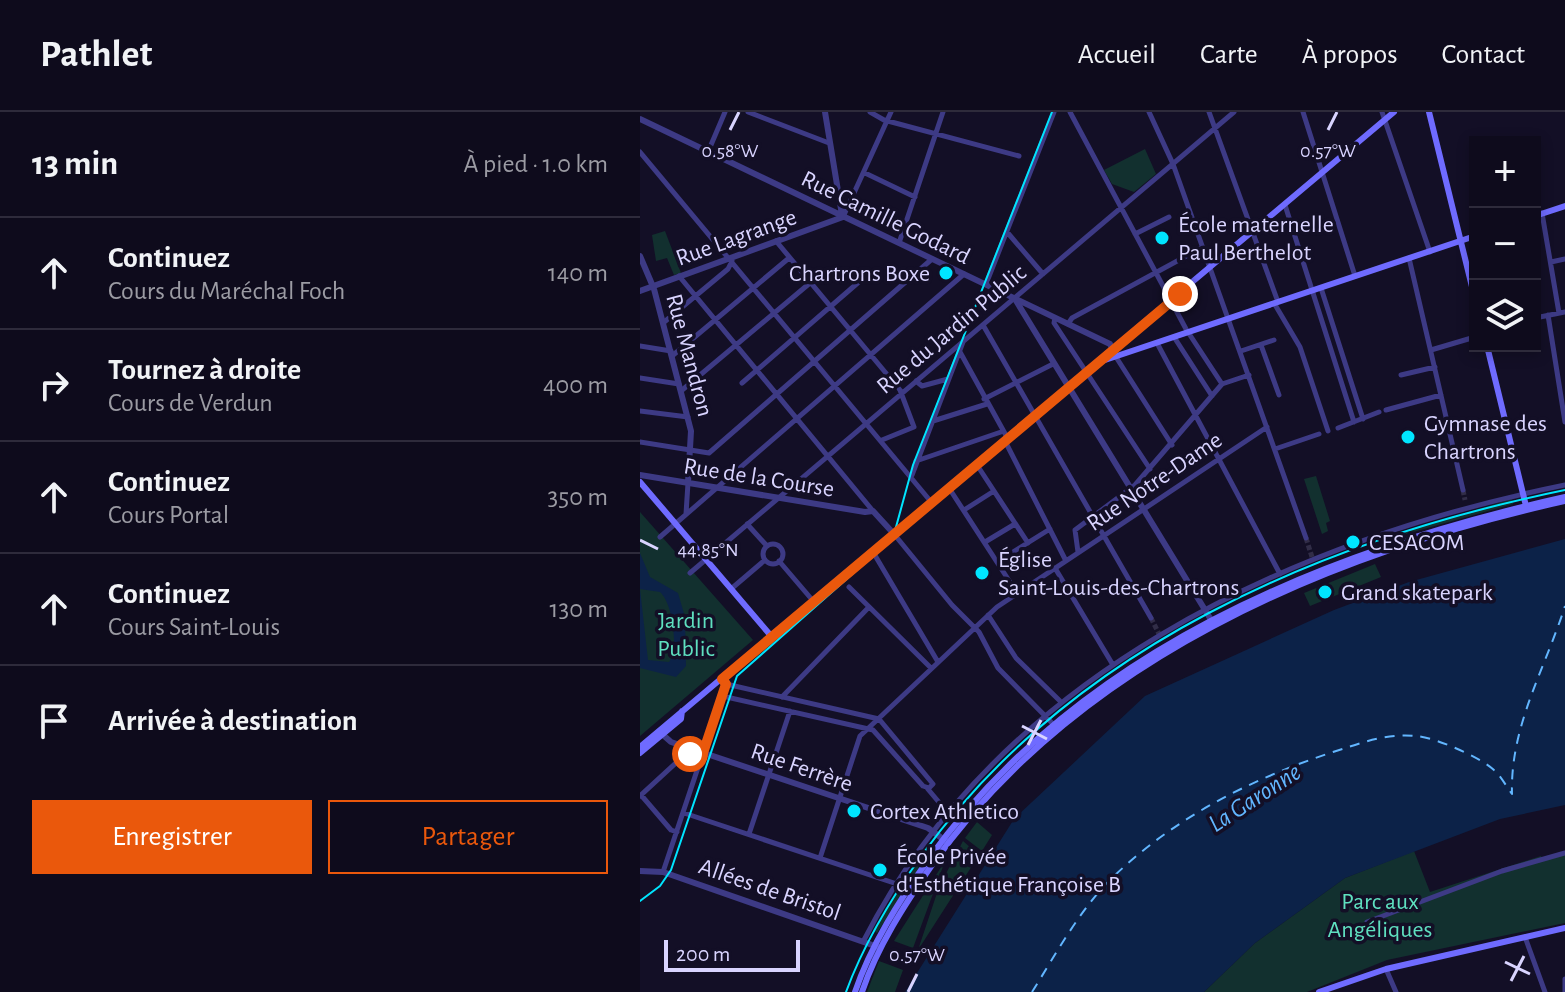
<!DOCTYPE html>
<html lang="fr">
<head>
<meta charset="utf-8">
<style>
	body { margin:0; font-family:"Alegreya Sans",sans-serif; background:#1c1929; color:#f1f3f6 }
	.controls { position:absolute; right:24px; top:24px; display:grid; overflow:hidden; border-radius:0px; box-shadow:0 4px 12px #0003 }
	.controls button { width:72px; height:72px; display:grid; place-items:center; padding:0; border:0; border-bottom:2px solid #2e2b3b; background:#0e0b1c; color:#f1f3f6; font:40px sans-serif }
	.scale { position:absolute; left:24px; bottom:20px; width:136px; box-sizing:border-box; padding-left:8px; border:4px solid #d9d4ff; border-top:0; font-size:22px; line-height:28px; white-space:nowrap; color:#d9d4ff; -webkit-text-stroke:6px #130f26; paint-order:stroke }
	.stop { position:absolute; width:24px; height:24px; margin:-18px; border:6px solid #ea580c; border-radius:50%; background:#fff }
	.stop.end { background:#ea580c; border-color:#fff; box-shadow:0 2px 8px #0008 }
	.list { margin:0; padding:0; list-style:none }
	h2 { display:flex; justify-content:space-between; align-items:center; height:104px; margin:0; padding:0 32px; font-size:34px }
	h2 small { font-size:26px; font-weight:400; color:#9b9ba3 }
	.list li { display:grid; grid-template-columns:52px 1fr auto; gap:24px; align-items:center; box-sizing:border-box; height:112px; padding:0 32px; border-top:2px solid #2e2b3b }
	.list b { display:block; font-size:30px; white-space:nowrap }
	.list p { margin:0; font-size:26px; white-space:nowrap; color:#9b9ba3 }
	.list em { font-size:26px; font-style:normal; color:#9b9ba3 }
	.actions { display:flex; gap:16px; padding:24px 32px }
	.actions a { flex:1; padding:18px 0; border:2px solid #ea580c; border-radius:0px; text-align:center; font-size:28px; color:#ea580c }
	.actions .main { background:#ea580c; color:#fff }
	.icon { flex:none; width:44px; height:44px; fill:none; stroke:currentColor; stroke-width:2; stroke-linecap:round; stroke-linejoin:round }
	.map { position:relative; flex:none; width:925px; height:880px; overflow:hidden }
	header { display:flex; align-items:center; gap:48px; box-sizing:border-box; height:112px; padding:0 40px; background:#0e0b1c; border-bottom:2px solid #2e2b3b }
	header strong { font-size:38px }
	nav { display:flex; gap:44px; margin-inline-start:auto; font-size:28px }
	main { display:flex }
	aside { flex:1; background:#0e0b1c }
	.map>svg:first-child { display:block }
</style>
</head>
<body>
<header>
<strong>Pathlet</strong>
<nav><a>Accueil</a><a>Carte</a><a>À propos</a><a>Contact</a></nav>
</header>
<main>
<aside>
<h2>13 min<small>À pied · 1.0 km</small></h2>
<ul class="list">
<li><svg class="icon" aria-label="ahead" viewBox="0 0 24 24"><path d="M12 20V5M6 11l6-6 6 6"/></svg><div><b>Continuez</b><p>Cours du Maréchal Foch</p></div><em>140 m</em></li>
<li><svg class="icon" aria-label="right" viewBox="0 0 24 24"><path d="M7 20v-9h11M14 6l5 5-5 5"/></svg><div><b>Tournez à droite</b><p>Cours de Verdun</p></div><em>400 m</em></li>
<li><svg class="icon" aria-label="ahead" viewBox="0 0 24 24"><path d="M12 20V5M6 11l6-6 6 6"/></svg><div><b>Continuez</b><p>Cours Portal</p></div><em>350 m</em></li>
<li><svg class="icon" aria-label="ahead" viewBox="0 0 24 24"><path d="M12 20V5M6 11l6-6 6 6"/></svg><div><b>Continuez</b><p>Cours Saint-Louis</p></div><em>130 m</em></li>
<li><svg class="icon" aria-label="arrive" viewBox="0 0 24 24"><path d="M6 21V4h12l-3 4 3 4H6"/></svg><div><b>Arrivée à destination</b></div></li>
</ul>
<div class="actions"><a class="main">Enregistrer</a><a>Partager</a></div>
</aside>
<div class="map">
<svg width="925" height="880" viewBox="0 0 925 880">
	<rect width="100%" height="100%" fill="#130f26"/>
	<path fill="#12302f" d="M505,37L516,62L494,80L472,72L464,58Z
		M25,119L41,161L34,163L27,146L16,149L12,123Z
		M676,364L690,409L686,411L688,419L682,422L664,367Z
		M872,387L873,392L766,422L765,419Z
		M0,400L113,528L0,624Z
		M735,452L741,465L670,494L664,481Z
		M337,710L352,723L342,739L325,726Z
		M323,729L339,743L278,838L299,775Z
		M288,732L292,735L237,821L233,818Z
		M774,739L790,780L901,744L903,748L925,743V811L747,848L667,880H564L615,831L705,766Z
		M305,749L273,836L254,829Z
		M239,849L263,858L255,880H227Z"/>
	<path fill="#0c2248" d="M925,427V693L860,707L705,766L615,831L564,880H265L374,707L505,584L694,498L769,470Z
		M0,441L10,465L38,481L45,505L46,554L36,565L0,556V477L8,548L29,550C39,538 33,491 20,480L0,477Z"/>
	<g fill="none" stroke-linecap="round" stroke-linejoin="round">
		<path stroke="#62b6ff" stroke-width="2" stroke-dasharray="10 8" stroke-linecap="butt" d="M392,880C416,842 440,797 472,766C535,705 611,667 693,640C721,631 746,621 776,624C794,625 840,645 854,658C861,664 866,674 872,682C870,614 905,557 925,494"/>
		<path stroke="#312d47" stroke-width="5" stroke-dasharray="5 2.5" stroke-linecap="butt" d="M823,378L825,388
			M666,426L672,445
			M511,506L520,524"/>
		<path stroke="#3d3a85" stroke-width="5" d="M108,0L189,31
			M230,0L244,8L379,44
			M430,0L546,217L582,272
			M509,0L533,52L666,426
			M569,0L638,190
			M663,0L715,164
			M742,0L790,140
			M0,40L292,391
			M68,40L85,0
			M225,61L275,85
			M645,93L714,310
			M902,101L919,201
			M203,105L251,0
			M367,120L403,162
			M495,122L529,105
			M136,129L260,278L274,315L242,328
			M259,131L303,0
			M769,146L823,378
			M911,150L925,147
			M39,164L233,399
			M346,172L414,0
			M681,176L723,307
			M895,189L898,205
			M634,191L660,235L688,319
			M908,203L925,310
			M415,206L414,211L510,357
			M895,206L925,200
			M23,211L88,157L92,149
			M428,212L432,206L563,135
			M343,213L511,506
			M534,225L572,284
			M517,231L640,462
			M621,233L639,283
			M0,234L31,239
			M791,238L835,225
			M601,239L634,228
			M320,240L368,327
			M32,244L149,146
			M476,245L532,333
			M761,263L795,255
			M0,266L39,272
			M276,269L282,274L308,267
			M102,271L220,169
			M41,279L170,171
			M344,287L413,252
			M746,298L801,283
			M0,299L48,305
			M293,309L347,292
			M698,316L739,300
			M365,329L426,449
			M0,330L69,341L292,147
			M635,337L679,322
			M276,349L361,320
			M337,353L388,431
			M272,363L323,230
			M309,376L377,481
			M324,398L354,379
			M46,402L48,371
			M107,412L127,434
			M254,422L312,493L339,520L358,556L416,615
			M20,425L324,162
			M345,430L375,412
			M123 442a10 10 0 1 1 20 0a10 10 0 1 1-20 0Z
			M233,440L298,550
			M438,440L435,418L495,373L582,272L609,263
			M139,449L174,490
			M357,450L410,417
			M415,456L473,553
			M50,461L594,0
			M209,475L291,556
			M91,477L125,448
			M348,503L376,546L420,589
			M82,584L233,618L283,674L289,676L293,672L239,607L86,572
			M142,585L229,495
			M287,676L308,701
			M1,683L31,718L37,720
			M0,684L51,637
			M44,701L257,772
			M109,722L150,599
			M180,746L220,624L357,495L627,315
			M23,760L86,572
			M727,810L862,759L925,741
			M885,825L905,880
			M224,828C359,564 646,430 925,373
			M746,857L756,880
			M925,880V867"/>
		<path stroke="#3d3a85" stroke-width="6" d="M185,0L202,103
			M0,7L470,232L476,245
			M0,144L14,177L51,319L48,371
			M0,179L203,105
			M375,187L573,511
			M0,363L225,400L233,399L254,422
			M22,622L31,630L288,716L307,730
			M0,759L23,760L238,835"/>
		<path stroke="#6f6bff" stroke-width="6" d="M789,0L835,187
			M895,104L925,94
			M847,234L886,394
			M462,249L835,124
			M0,370L132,525
			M0,635L754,0
			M0,641L41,607L42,599
			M215,880C231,833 259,789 288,748C436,540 683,439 925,385
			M222,880C237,835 265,792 292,753C437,548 686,442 925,389
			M679,880L746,857L925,816"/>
		<path stroke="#00e5ff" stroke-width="2" d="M0,789L20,774L31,758L97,564L253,426L273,353L412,0
			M206,880C224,831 252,785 282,743C432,535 681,428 925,378"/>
	</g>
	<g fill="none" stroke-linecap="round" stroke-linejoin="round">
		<path stroke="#ea580c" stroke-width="10" d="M50,642L51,637L63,641L86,572L82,567L540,182"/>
	</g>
	<path fill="none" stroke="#d9d4ff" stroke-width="3" d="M90,18L99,0M688,18L697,0M0,428L18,437M382,614L407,627M388,633L401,608M865,850L890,862M871,869L884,844M268,880L277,862"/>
	<g fill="#00e5ff" stroke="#130f26" stroke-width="3">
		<circle cx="522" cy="126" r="8"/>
		<circle cx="306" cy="161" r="8"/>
		<circle cx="768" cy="325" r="8"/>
		<circle cx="713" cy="430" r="8"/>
		<circle cx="342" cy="461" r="8"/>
		<circle cx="685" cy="480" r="8"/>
		<circle cx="214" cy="699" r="8"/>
		<circle cx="240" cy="758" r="8"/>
	</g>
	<g text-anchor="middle" stroke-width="7" stroke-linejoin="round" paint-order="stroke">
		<g font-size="24" fill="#d9d4ff" stroke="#130f26">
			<text transform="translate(246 105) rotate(26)" y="8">Rue Camille Godard</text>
			<text transform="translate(96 125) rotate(-20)" y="8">Rue Lagrange</text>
			<text transform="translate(311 217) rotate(-40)" y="8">Rue du Jardin Public</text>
			<text transform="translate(50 243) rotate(75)" y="8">Rue Mandron</text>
			<text transform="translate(119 365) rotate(9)" y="8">Rue de la Course</text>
			<text transform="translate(514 369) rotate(-34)" y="8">Rue Notre-Dame</text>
			<text transform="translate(162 655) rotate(19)" y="8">Rue Ferrère</text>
			<text transform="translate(130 777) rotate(19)" y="8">Allées de Bristol</text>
		</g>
		<g font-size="24" fill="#d9d4ff" stroke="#130f26" text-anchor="start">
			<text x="538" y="120">École maternelle<tspan x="538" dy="28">Paul Berthelot</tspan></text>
			<text x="290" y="169" text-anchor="end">Chartrons Boxe</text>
			<text x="784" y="319">Gymnase des<tspan x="784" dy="28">Chartrons</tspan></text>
			<text x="729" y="438">CESACOM</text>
			<text x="358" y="455">Église<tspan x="358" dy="28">Saint-Louis-des-Chartrons</tspan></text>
			<text x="701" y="488">Grand skatepark</text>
			<text x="230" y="707">Cortex Athletico</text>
			<text x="256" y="752">École Privée<tspan x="256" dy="28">d'Esthétique Françoise B</tspan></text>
		</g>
		<g font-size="24" fill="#5fe0c0" stroke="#130f26">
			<text x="46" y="516">Jardin<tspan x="46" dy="28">Public</tspan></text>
			<text x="740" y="797">Parc aux<tspan x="740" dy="28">Angéliques</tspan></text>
		</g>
		<g font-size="26" font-style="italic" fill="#62b6ff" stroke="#130f26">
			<text transform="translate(614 685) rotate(-33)" y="9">La Garonne</text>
		</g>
	</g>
	<g font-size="20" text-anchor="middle" fill="#d9d4ff" stroke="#130f26" stroke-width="7" stroke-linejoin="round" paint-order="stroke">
		<text x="90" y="45">0.58°W</text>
		<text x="688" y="45">0.57°W</text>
		<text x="68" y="444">44.85°N</text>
		<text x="277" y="849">0.57°W</text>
	</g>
</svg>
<div class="controls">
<button>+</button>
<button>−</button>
<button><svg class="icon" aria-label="layers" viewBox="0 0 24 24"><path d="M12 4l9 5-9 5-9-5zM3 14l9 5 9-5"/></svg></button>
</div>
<div class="scale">200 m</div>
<div class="stop" style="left:50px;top:642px"></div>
<div class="stop end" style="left:540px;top:182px"></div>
</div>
</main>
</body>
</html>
